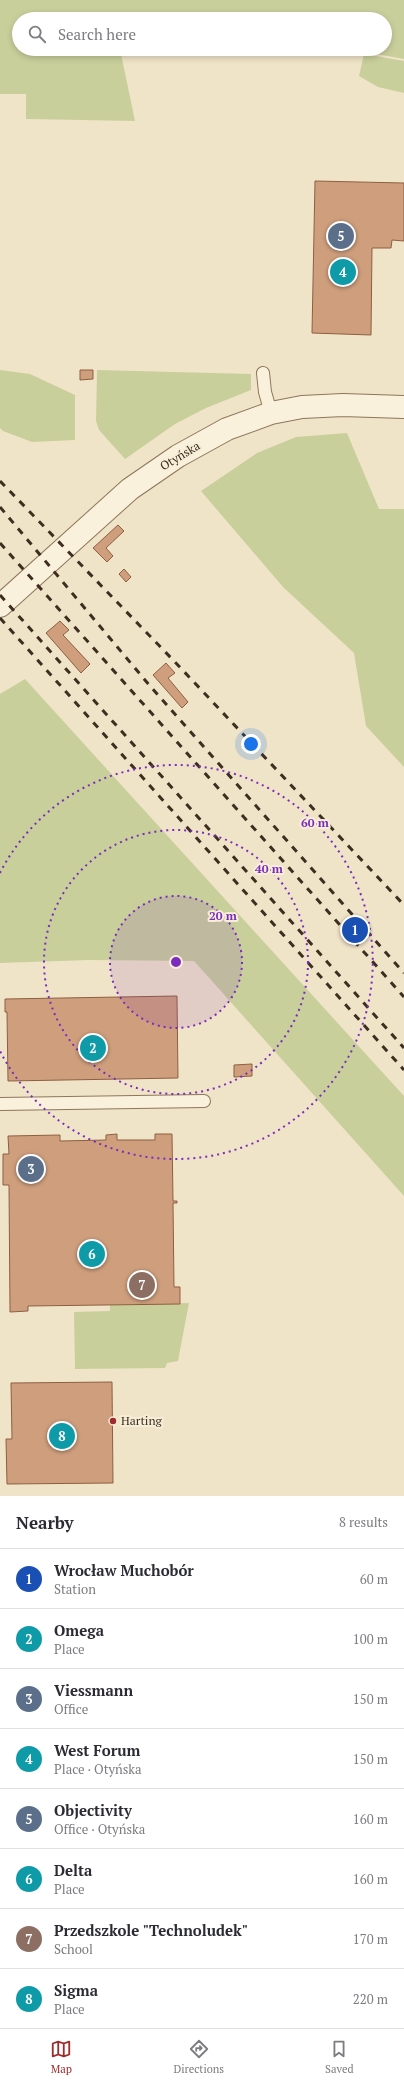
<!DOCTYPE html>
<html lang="en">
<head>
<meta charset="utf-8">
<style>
	body { margin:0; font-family:"PT Serif",serif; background:#f7f7f7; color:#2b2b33 }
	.you { position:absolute; left:251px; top:744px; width:14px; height:14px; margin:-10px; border:3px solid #fff; border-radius:50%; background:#1a73e8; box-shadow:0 0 0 6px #1a73e833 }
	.badge { display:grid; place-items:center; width:26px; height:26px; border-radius:50%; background:#9e2a2b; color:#fff; font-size:13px; font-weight:700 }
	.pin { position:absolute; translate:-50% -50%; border:2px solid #fff; box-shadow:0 1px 4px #0006 }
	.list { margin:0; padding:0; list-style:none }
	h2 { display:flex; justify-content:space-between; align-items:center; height:52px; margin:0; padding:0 16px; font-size:17px }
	h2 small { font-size:13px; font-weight:400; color:#7c7c81 }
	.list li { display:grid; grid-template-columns:26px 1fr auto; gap:12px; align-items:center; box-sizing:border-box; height:60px; padding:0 16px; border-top:1px solid #e1e1e2 }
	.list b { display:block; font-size:15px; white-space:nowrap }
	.list p { margin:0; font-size:13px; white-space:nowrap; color:#7c7c81 }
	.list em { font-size:13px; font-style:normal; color:#7c7c81 }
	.icon { flex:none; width:22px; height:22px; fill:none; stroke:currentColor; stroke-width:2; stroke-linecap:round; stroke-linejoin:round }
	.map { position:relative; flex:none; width:404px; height:1496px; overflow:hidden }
	.search { position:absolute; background:#fff; box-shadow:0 2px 6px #0003; left:12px; right:12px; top:12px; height:44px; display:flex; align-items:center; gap:10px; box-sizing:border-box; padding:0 14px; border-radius:22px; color:#7c7c81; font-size:15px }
	.sheet { height:532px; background:#fff }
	nav { display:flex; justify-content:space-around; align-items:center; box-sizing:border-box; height:56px; border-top:1px solid #e1e1e2; background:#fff; font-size:11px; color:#7c7c81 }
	nav a { display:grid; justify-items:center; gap:2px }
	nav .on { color:#9e2a2b }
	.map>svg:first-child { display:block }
</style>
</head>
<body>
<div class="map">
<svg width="404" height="1496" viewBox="0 0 404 1496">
	<rect width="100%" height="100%" fill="#f0e4c8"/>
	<path fill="#c9cf9b" d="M0,0H404V59L349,49H385V19H19V49H120L135,121L26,119V94H0Z
		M364,54L404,61V93L378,87L359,76Z
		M0,370L30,374L75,395V440L32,442L3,431L0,428Z
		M97,370L251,374V390L206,408L175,424L125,459L99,430L96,421Z
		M347,433L379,509H404V767L366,726L354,653L283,587L201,491L257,453L296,437Z
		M25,679L404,1096V1196L194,961L89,960L0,963V694Z
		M189,1303L178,1361L167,1363L165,1368L75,1369L74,1312L110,1311V1305Z"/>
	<path fill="#cf9f7d" stroke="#8d5f41" d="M315,181L404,183V241L392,240L391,248H372L371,335L312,333Z
		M80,370H93V379L80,380Z
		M118,525L124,531L106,548L113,556L107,562L93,548Z
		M124,569L131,577L126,582L119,574Z
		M60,621L69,630L63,635L90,664L81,673L46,633Z
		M166,663L175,673L168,678L188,702L182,708L153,675Z
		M177,996L178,1078L8,1081L7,1012H5V999Z
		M252,1064V1076L234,1077V1065Z
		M117,1134V1140H155V1134H172L173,1201H177V1203H173L174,1287H180V1304L28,1306V1311L10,1312L9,1185H3V1154H9L8,1136L60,1135V1141L106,1140V1135Z
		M112,1382L113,1483L7,1484L6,1439H12L11,1383Z"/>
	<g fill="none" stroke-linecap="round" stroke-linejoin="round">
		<g stroke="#8d765c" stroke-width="14">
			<path id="lane" d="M263,373L265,392L271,413
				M0,1104L204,1101"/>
		</g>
		<g stroke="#8d765c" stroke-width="24">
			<path id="street" d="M0,606L130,489L178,456L227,429L271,413L302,407L343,405L404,407"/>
		</g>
		<use href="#lane" stroke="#faf1dc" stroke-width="12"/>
		<use href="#street" stroke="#faf1dc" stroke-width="22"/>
		<path stroke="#3d2e20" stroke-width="3" stroke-dasharray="7 7" stroke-linecap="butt" d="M0,481L175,662L404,905
			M0,507L150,686L404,973
			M0,543L404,997
			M0,595L404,1048
			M0,618L404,1070"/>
	</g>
	<circle cx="176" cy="962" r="66" fill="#7b2cbf" fill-opacity=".12"/>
	<g fill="none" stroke="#7b2cbf" stroke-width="2" stroke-dasharray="2 4">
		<circle cx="176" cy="962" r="66"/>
		<circle cx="176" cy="962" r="132"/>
		<path d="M0 873A197 197 0 1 1 0 1051"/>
	</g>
	<circle fill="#9e2a2b" stroke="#f7eed8" stroke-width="1.5" cx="113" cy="1421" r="4"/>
	<g text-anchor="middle" stroke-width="4" stroke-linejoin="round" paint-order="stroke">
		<g font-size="12" fill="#3d2e20" stroke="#f7eed8">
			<text transform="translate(180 456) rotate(-31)" y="4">Otyńska</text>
		</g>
		<g font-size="12" fill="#3d2e20" stroke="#f7eed8" text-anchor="start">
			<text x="121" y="1425">Harting</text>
		</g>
	</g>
	<circle cx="176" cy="962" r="6" fill="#7b2cbf" stroke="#f7eed8" stroke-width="2"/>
	<g font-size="12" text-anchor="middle" font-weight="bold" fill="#7b2cbf" stroke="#f7eed8" stroke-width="4" stroke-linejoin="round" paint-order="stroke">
		<text x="315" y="827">60 m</text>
		<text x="269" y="873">40 m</text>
		<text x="223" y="920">20 m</text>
	</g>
</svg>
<div class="you"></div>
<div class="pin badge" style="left:355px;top:930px;background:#1a4fb4">1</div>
<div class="pin badge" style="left:93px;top:1048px;background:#0f9aa8">2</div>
<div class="pin badge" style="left:31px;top:1169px;background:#5c6f8a">3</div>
<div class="pin badge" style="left:343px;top:272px;background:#0f9aa8">4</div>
<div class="pin badge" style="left:341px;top:236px;background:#5c6f8a">5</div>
<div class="pin badge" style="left:92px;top:1254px;background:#0f9aa8">6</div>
<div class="pin badge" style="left:142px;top:1285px;background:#8d6e63">7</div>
<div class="pin badge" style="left:62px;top:1436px;background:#0f9aa8">8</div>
<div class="search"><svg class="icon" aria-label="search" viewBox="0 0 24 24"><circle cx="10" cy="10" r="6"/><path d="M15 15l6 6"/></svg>Search here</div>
</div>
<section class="sheet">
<h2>Nearby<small>8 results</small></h2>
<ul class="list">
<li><span class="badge" style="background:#1a4fb4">1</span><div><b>Wrocław Muchobór</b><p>Station</p></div><em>60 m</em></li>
<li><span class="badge" style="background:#0f9aa8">2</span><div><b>Omega</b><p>Place</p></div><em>100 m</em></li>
<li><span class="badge" style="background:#5c6f8a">3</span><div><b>Viessmann</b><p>Office</p></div><em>150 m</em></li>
<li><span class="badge" style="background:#0f9aa8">4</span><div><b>West Forum</b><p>Place · Otyńska</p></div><em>150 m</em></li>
<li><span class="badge" style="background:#5c6f8a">5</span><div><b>Objectivity</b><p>Office · Otyńska</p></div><em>160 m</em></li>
<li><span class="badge" style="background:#0f9aa8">6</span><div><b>Delta</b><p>Place</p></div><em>160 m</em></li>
<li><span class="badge" style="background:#8d6e63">7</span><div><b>Przedszkole &quot;Technoludek&quot;</b><p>School</p></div><em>170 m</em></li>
<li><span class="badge" style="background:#0f9aa8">8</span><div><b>Sigma</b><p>Place</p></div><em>220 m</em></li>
</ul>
</section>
<nav>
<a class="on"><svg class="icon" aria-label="map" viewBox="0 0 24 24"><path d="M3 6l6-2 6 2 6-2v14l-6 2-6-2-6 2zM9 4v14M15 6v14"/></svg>Map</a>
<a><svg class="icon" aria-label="directions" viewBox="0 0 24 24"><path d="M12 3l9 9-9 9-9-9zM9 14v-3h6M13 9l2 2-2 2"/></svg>Directions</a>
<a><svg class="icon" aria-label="saved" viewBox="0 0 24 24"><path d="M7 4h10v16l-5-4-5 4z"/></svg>Saved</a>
</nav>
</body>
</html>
